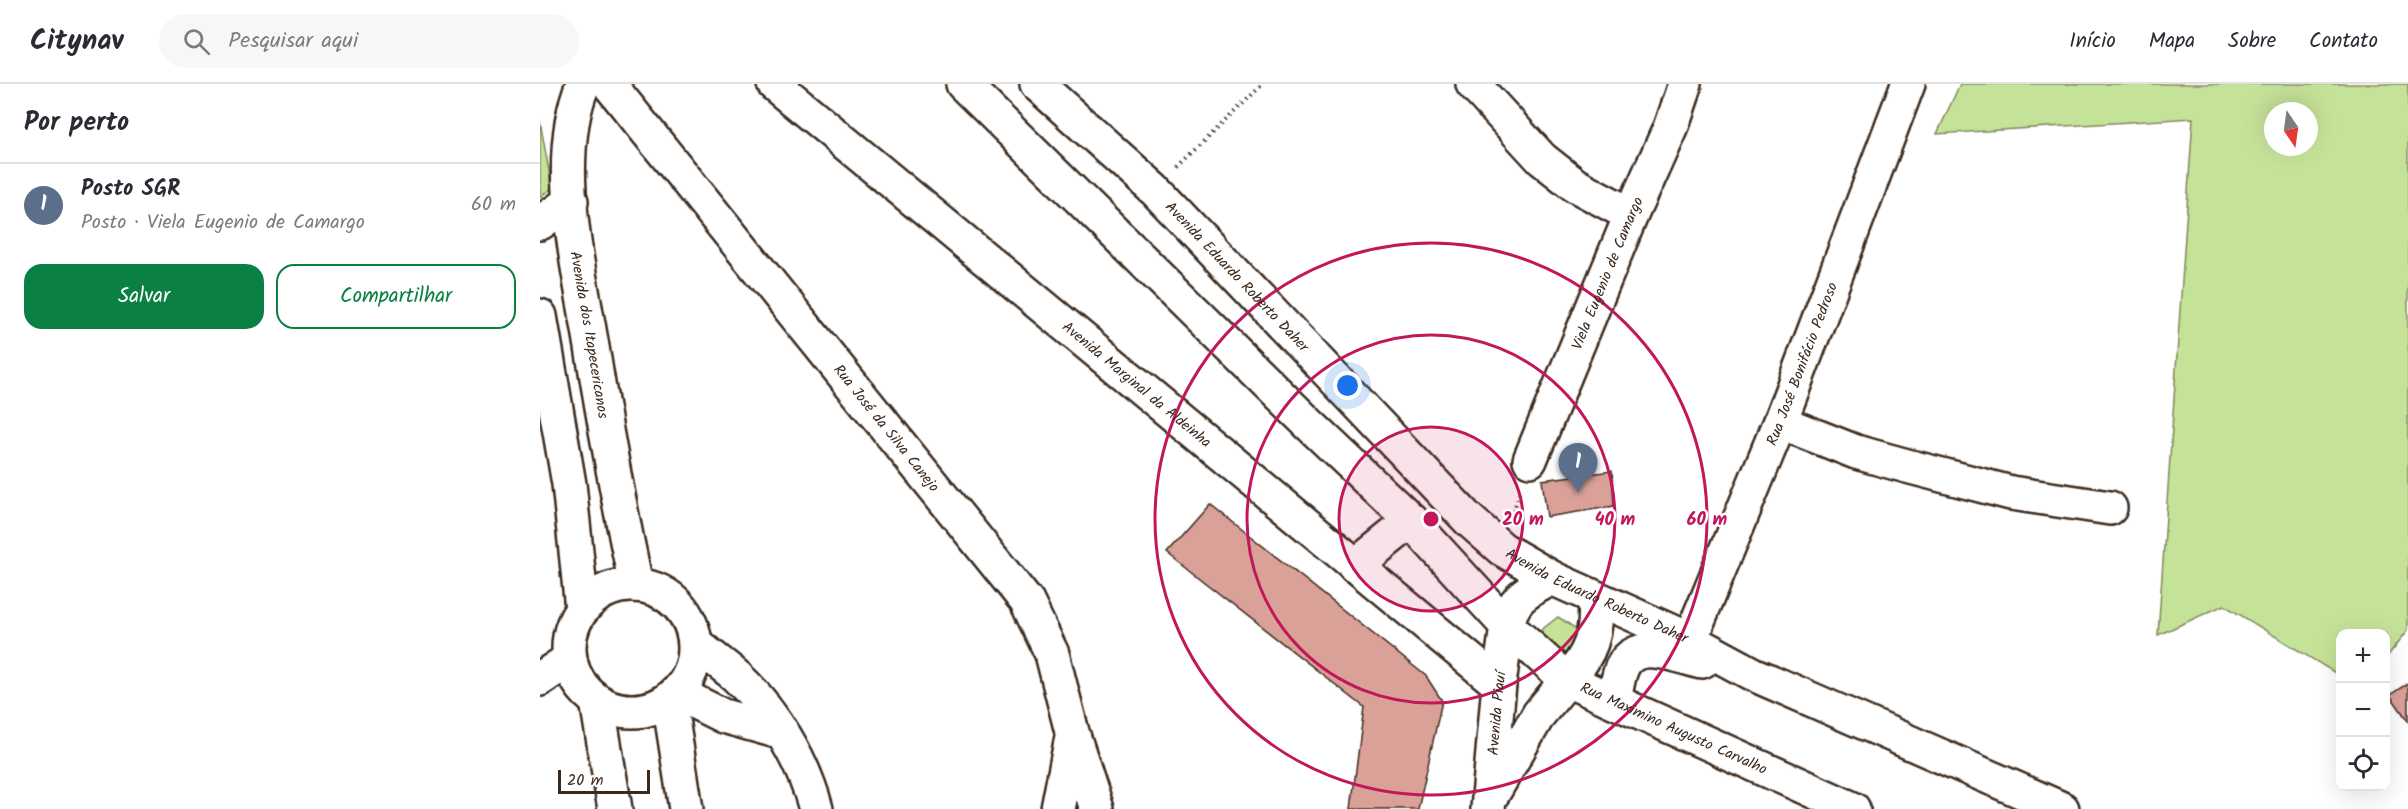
<!DOCTYPE html>
<html lang="pt">
<head>
<meta charset="utf-8">
<style>
	body { margin:0; font-family:Kalam,sans-serif; background:#f7f7f7; color:#2b2b33 }
	.controls { position:absolute; right:18px; bottom:18px; display:grid; overflow:hidden; border-radius:12px; box-shadow:0 6px 24px #0002 }
	.controls button { width:54px; height:54px; display:grid; place-items:center; padding:0; border:0; border-bottom:2px solid #e1e1e2; background:#fff; color:#2b2b33; font:30px sans-serif }
	.compass { position:absolute; left:1724px; top:18px; width:54px; height:54px; border-radius:50%; background:#fff; box-shadow:0 6px 24px #0002; rotate:167deg }
	.scale { position:absolute; left:18px; bottom:15px; width:92px; box-sizing:border-box; padding-left:6px; border:3px solid #3b2a1e; border-top:0; font-size:16px; line-height:21px; white-space:nowrap; color:#3b2a1e; -webkit-text-stroke:4px #fff; paint-order:stroke }
	.you { position:absolute; left:808px; top:302px; width:21px; height:21px; margin:-15px; border:4px solid #fff; border-radius:50%; background:#1a73e8; box-shadow:0 0 0 9px #1a73e833 }
	.badge { display:grid; place-items:center; width:39px; height:39px; border-radius:50%; background:#0b8043; color:#fff; font-size:20px; font-weight:700 }
	.pin { position:absolute; translate:-50% -50px; filter:drop-shadow(0 2px 3px #0008) }
	.pin::after { content:''; position:absolute; top:32px; width:21px; height:18px; background:inherit; clip-path:polygon(0 0,100% 0,50% 100%) }
	.list { margin:0; padding:0; list-style:none }
	h2 { display:flex; justify-content:space-between; align-items:center; height:78px; margin:0; padding:0 24px; font-size:26px }
	h2 small { font-size:20px; font-weight:400; color:#7c7c81 }
	.list li { display:grid; grid-template-columns:39px 1fr auto; gap:18px; align-items:center; box-sizing:border-box; height:84px; padding:0 24px; border-top:2px solid #e1e1e2 }
	.list b { display:block; font-size:22px; white-space:nowrap }
	.list p { margin:0; font-size:20px; white-space:nowrap; color:#7c7c81 }
	.list em { font-size:20px; font-style:normal; color:#7c7c81 }
	.actions { display:flex; gap:12px; padding:18px 24px }
	.actions a { flex:1; padding:14px 0; border:2px solid #0b8043; border-radius:18px; text-align:center; font-size:21px; color:#0b8043 }
	.actions .main { background:#0b8043; color:#fff }
	.icon { flex:none; width:33px; height:33px; fill:none; stroke:currentColor; stroke-width:2; stroke-linecap:round; stroke-linejoin:round }
	.map { position:relative; flex:none; width:1868px; height:725px; overflow:hidden }
	header { display:flex; align-items:center; gap:36px; box-sizing:border-box; height:84px; padding:0 30px; background:#fff; border-bottom:2px solid #e1e1e2 }
	header strong { font-size:28px }
	nav { display:flex; gap:33px; margin-inline-start:auto; font-size:21px }
	.search { width:420px; height:54px; background:#f7f7f7; display:flex; align-items:center; gap:15px; box-sizing:border-box; padding:0 21px; border-radius:33px; color:#7c7c81; font-size:22px }
	main { display:flex }
	aside { flex:1; background:#fff }
	.map>svg:first-child { display:block }
</style>
</head>
<body>
<header>
<strong>Citynav</strong>
<div class="search"><svg class="icon" aria-label="search" viewBox="0 0 24 24"><circle cx="10" cy="10" r="6"/><path d="M15 15l6 6"/></svg>Pesquisar aqui</div>
<nav><a>Início</a><a>Mapa</a><a>Sobre</a><a>Contato</a></nav>
</header>
<main>
<aside>
<h2>Por perto<small></small></h2>
<ul class="list">
<li><span class="badge" style="background:#5c6f8a">1</span><div><b>Posto SGR</b><p>Posto · Viela Eugenio de Camargo</p></div><em>60 m</em></li>
</ul>
<div class="actions"><a class="main">Salvar</a><a>Compartilhar</a></div>
</aside>
<div class="map">
<svg width="1868" height="725" viewBox="0 0 1868 725">
	<rect width="100%" height="100%" fill="#fff"/>
	<filter id="ink" filterUnits="userSpaceOnUse"><feTurbulence type="fractalNoise" baseFrequency=".0167" numOctaves="2"/><feDisplacementMap in="SourceGraphic" scale="12" xChannelSelector="R" yChannelSelector="G"/><feConvolveMatrix kernelMatrix="1 2 1 2 8 2 1 2 1" color-interpolation-filters="sRGB"/></filter>
	<g filter="url(#ink)">
		<path fill="#c5e299" stroke="#80865c" stroke-width="1.5" fill-rule="evenodd" d="M1420,0H1868V546L1846,574V550H1800V592L1684,521L1618,551L1653,34L1397,50ZM1733,27H1769V63H1733Z
			M0,37L12,104L0,113Z
			M1018,533L1047,552L1038,573L1006,569L996,550Z"/>
		<path fill="#daa199" stroke="#3b2a1e" stroke-width="1.5" d="M1072,387L1074,422L1007,433L1002,396Z
			M670,420L886,592L902,617L878,725H811L824,623L627,469Z
			M1868,599V637L1850,611Z"/>
		<g fill="none" stroke-linecap="round" stroke-linejoin="round">
			<g stroke="#3b2a1e" stroke-width="38">
				<g id="street">
					<path id="s1" d="M43,0C12,74 38,180 51,257C64,339 79,420 96,501"/>
					<path id="s2" d="M69,0L487,518L512,570L532,648L557,725"/>
					<path id="s3" d="M234,0L959,600"/>
					<path d="M933,0L1002,75L1035,101L1091,131"/>
					<path d="M0,139L31,117"/>
					<path d="M0,232L29,400L42,525"/>
					<path d="M1240,338L1316,368L1367,382L1471,409L1570,424"/>
					<path id="s4" d="M990,376L1091,131L1130,44L1145,0"/>
					<path d="M815,482L871,437"/>
					<circle cx="92" cy="564" r="63"/>
					<path id="s5" d="M1150,556L1240,338L1368,0"/>
					<path d="M156,560C169,571 183,581 196,592C233,626 263,676 276,725"/>
					<path d="M0,595L30,575"/>
					<path d="M137,609L183,632L240,648"/>
					<path d="M129,616L146,725"/>
					<path d="M57,617L75,725"/>
					<path d="M953,709L999,630L1027,596"/>
					<path d="M518,725L532,653"/>
					<path id="s6" d="M948,725L959,600L967,542"/>
				</g>
			</g>
			<g stroke="#3b2a1e" stroke-width="38">
				<g id="secondary">
					<path id="s7" d="M423,0L769,340L871,437L967,542L1027,596L1313,725"/>
					<path id="s8" d="M497,0L615,106L929,436L962,465L1012,494L1150,556L1213,590L1522,725"/>
					<path d="M967,542C973,512 987,508 1012,494"/>
					<path d="M1027,596C1051,570 1058,549 1055,515"/>
					<path d="M1074,617C1076,608 1077,598 1080,589C1091,551 1135,572 1162,578"/>
				</g>
			</g>
			<path stroke="#3b2a1e" stroke-width="4" stroke-dasharray="1.5 4.5" stroke-linecap="butt" d="M638,83L723,0
				M972,433L980,405"/>
			<use href="#street" stroke="#fff" stroke-width="33"/>
			<use href="#secondary" stroke="#fff" stroke-width="33"/>
		</g>
	</g>
	<circle cx="891" cy="435" r="92" fill="#c2185b" fill-opacity=".12"/>
	<g fill="none" stroke="#c2185b" stroke-width="3">
		<circle cx="891" cy="435" r="92"/>
		<circle cx="891" cy="435" r="184"/>
		<circle cx="891" cy="435" r="276"/>
	</g>
	<g text-anchor="middle" stroke-width="5" stroke-linejoin="round" paint-order="stroke">
		<g font-size="15" fill="#3b2a1e" stroke="#fff">
			<text dy="5" stroke="none"><textPath href="#s4" startOffset="202">Viela Eugenio de Camargo</textPath></text>
			<text dy="5" stroke="none"><textPath href="#s8" startOffset="278">Avenida Eduardo Roberto Daher</textPath></text>
			<text dy="5" stroke="none"><textPath href="#s1" startOffset="254">Avenida dos Itapecericanos</textPath></text>
			<text dy="5" stroke="none"><textPath href="#s5" startOffset="298">Rua José Bonifácio Pedroso</textPath></text>
			<text dy="5" stroke="none"><textPath href="#s3" startOffset="471">Avenida Marginal da Aldeinha</textPath></text>
			<text dy="5" stroke="none"><textPath href="#s2" startOffset="442">Rua José da Silva Canejo</textPath></text>
			<text dy="5" stroke="none"><textPath href="#s8" startOffset="764">Avenida Eduardo Roberto Daher</textPath></text>
			<text dy="5" stroke="none"><textPath href="#s6" startOffset="96">Avenida Piauí</textPath></text>
			<text dy="5" stroke="none"><textPath href="#s7" startOffset="966">Rua Maximino Augusto Carvalho</textPath></text>
		</g>
	</g>
	<circle cx="891" cy="435" r="9" fill="#c2185b" stroke="#fff" stroke-width="3"/>
	<g font-size="18" text-anchor="middle" font-weight="bold" fill="#c2185b" stroke="#fff" stroke-width="5" stroke-linejoin="round" paint-order="stroke">
		<text x="983" y="441">20 m</text>
		<text x="1075" y="441">40 m</text>
		<text x="1167" y="441">60 m</text>
	</g>
</svg>
<div class="controls">
<button>+</button>
<button>−</button>
<button><svg class="icon" aria-label="locate" viewBox="0 0 24 24"><circle cx="12" cy="12" r="6"/><path d="M12 2v4M12 18v4M2 12h4M18 12h4"/></svg></button>
</div>
<svg class="compass" viewBox="-18 -18 36 36"><path d="M0-13l5 13h-10z" fill="#e53935"/><path d="M0 13l5-13h-10z" fill="#7c7c81"/></svg>
<div class="scale">20 m</div>
<div class="you"></div>
<div class="pin badge" style="left:1038px;top:409px;background:#5c6f8a">1</div>
</div>
</main>
</body>
</html>
